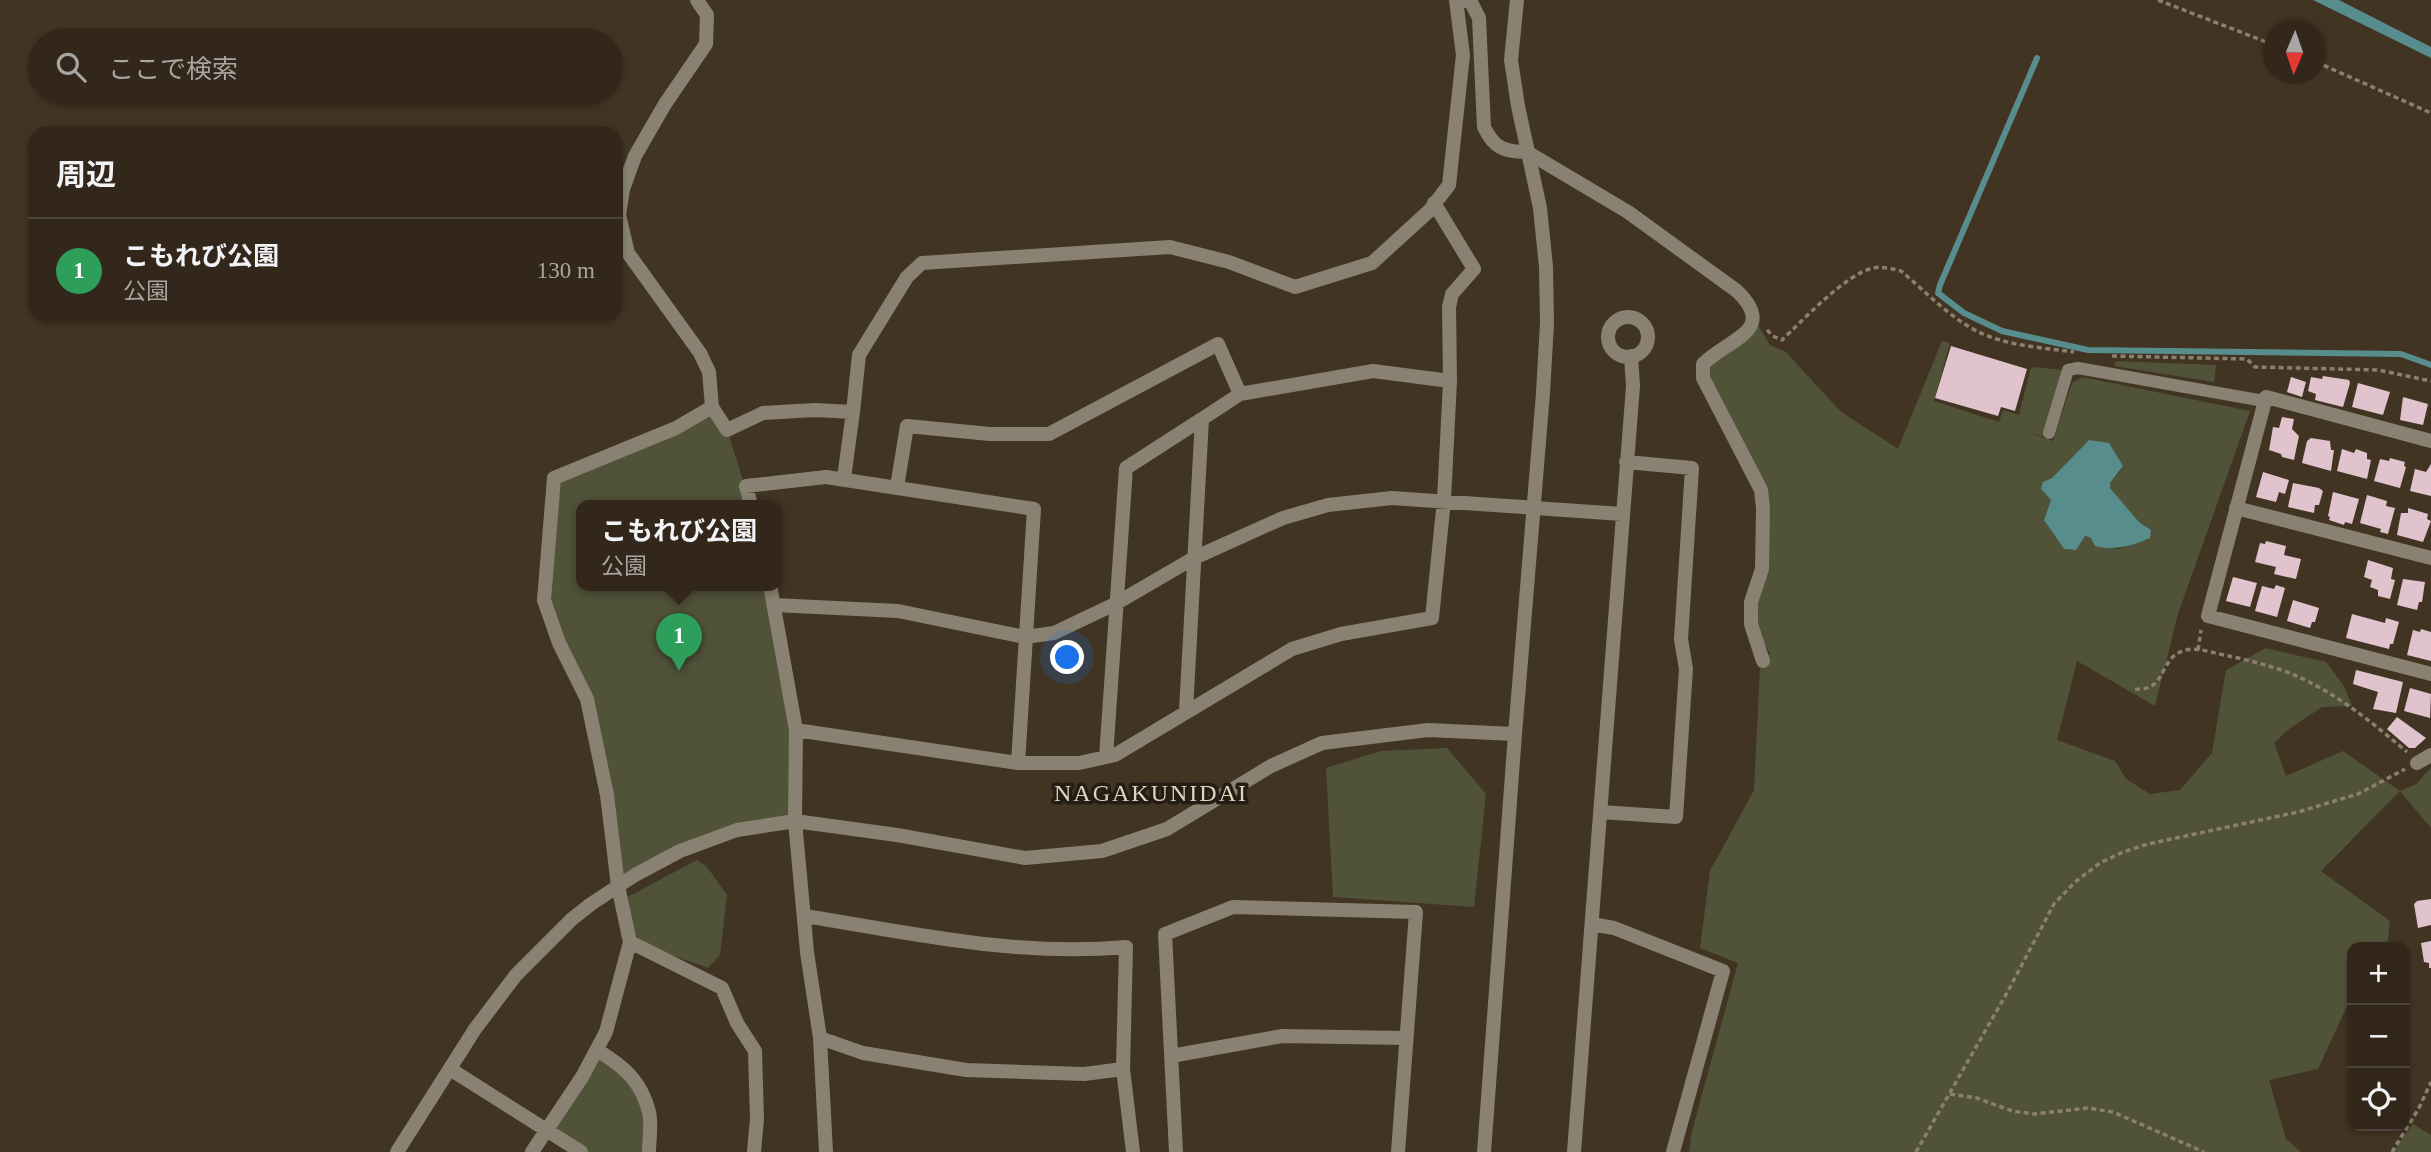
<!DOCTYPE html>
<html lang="ja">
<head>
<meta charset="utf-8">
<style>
	body { margin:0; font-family:"Times New Roman","Noto Sans JP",serif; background:#3a2f23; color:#f1f3f6 }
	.controls { position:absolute; right:21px; bottom:21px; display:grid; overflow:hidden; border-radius:14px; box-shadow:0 2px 5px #0004 }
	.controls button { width:63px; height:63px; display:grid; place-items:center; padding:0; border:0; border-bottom:2px solid #4d4439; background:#32271a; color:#f1f3f6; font:35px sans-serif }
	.compass { position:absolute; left:2263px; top:21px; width:63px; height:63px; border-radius:50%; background:#32271a; box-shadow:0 2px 5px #0004; rotate:182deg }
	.you { position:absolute; left:1068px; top:658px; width:24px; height:24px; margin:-18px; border:5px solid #fff; border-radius:50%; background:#1a73e8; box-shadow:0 0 0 10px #1a73e833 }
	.badge { display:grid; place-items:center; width:46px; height:46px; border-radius:50%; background:#f59b9d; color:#fff; font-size:23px; font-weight:700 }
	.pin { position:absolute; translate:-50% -58px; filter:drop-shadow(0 2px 4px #0008) }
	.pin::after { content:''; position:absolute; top:37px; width:24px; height:21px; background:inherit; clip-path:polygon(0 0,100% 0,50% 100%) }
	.popup { position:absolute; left:576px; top:500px; width:206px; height:91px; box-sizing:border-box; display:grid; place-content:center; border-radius:14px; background:#32271a; filter:drop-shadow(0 2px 5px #0005); font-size:23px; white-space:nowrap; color:#a8a5a2 }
	.popup b { font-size:26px; color:#f1f3f6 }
	.popup::after { content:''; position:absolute; left:50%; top:100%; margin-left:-14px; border:14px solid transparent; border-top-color:#32271a }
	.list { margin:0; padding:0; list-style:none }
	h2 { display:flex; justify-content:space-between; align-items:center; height:91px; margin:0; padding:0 28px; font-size:30px }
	h2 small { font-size:23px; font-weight:400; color:#a8a5a2 }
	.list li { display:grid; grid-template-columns:46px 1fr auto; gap:21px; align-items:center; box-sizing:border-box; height:105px; padding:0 28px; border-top:2px solid #4d4439 }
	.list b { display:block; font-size:26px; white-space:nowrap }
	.list p { margin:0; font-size:23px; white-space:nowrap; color:#a8a5a2 }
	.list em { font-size:23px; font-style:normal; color:#a8a5a2 }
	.icon { flex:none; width:38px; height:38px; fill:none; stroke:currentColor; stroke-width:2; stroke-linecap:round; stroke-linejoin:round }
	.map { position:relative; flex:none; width:2431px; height:1152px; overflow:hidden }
	.search { position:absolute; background:#32271a; box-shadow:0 2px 5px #0004; left:28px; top:28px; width:595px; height:77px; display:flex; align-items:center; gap:18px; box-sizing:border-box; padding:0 24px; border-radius:38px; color:#a8a5a2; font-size:26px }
	.panel { position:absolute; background:#32271a; box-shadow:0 2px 5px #0004; left:28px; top:126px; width:595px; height:196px; border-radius:21px }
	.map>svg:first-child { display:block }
</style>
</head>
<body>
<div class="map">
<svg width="2431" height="1152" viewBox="0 0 2431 1152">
	<rect width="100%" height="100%" fill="#423422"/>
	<path fill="#515339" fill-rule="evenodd" d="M1755,320L1770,345L1786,352L1840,411L1898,449L1942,341L1950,343L1934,401L1999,422L2003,410L2019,415L2031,367L2064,370L2045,437L2028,432L2053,441L2072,383L2082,377L2250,411L2178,614L2155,706L2077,661L2057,740L2115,761L2126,779L2150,794L2180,790L2212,753L2226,670L2266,648L2326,662L2344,686L2352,706L2322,707L2289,729L2274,743L2286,776L2343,751L2400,791L2416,784L2431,768V828L2400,791L2321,871L2390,921L2388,940L2382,947H2352V995L2318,1069L2269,1080L2286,1139L2301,1152H1689L1691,1135L1738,963L1700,948L1710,871L1754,790L1760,669L1770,653L1755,630L1765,491L1706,373L1703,354ZM2089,440L2121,470L2110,483V488L2139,522L2151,530L2120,549L2095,546L2091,538L2084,536L2076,550L2064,549L2044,520L2051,500L2043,482L2052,478Z
		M2116,361L2216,365L2214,382L2114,366Z
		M712,407L727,430L751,505H581V585H770L796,730L795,821L737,830L618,886L587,699L544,600L554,478Z
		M1447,748L1486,794L1474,907L1333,897L1326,768L1381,751Z
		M697,860L707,867L727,895L720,955L708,968L663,952L636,937L622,900Z
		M597,1050L624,1067L650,1114L649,1152H581L548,1130Z
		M2413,1124L2431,1135V1152H2393Z"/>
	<path fill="#588d8e" d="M2313,0H2339L2431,47V58Z
		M2089,440L2109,443L2123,466L2110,483V488L2139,522L2151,530L2150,538C2131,546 2116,551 2095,546L2091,538L2085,536L2076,550L2064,549L2044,520L2051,500L2041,489L2043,482L2052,478Z"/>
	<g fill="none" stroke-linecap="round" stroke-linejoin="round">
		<path stroke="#588d8e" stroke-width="6" d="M2037,58L1940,285L1938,293L1964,313L2002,331L2088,350L2401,354L2431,365"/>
	</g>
	<path fill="#e0c3cd" d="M1951,346L2027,369L2015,411L2001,407L1998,416L1935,398Z
		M2323,376L2349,380L2350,383L2343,407L2315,400L2316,394L2308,391L2311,377L2322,379Z
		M2291,377L2306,382L2302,397L2287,392Z
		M2358,383L2390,392L2383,415L2352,407Z
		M2403,397L2428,404L2423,425L2400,420Z
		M2282,417L2294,419L2292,429L2299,436L2294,460L2282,457L2281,454L2269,450L2273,427L2279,428Z
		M2311,438L2330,441L2331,450H2334L2331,471L2302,463L2307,441Z
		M2342,449L2354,453L2356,449L2367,453V459L2371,460L2367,479L2337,471Z
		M2390,458L2405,462L2404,466L2406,467L2400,488L2374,481L2380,459L2389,461Z
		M2431,464V496L2410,491L2415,469L2426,472Z
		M2263,472L2289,480L2285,494L2279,492L2276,502L2256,497Z
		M2293,483L2319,488L2323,491L2319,505H2315L2314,513L2288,507Z
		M2333,492L2359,499L2352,524L2345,522L2344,525L2329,520L2330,517L2328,516Z
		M2367,495L2387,501L2386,506L2395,508L2388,534L2380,532L2381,529L2360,523Z
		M2408,508L2428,514L2427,519L2431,521L2423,542L2397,535L2401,513H2408Z
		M2266,541L2286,546L2284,555L2301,559L2296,579L2274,574L2276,567L2255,562L2260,543L2265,544Z
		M2368,560L2393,568L2391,579L2395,580L2390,599L2378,596V590L2370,587L2372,580L2364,577Z
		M2233,577L2257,583L2250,607L2226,601Z
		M2403,579L2425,582L2422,602H2419L2417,610L2397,605Z
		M2276,585L2285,588L2277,617L2255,611L2262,586L2274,589Z
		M2293,600L2319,608L2315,622H2312L2310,628L2287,621Z
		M2352,614L2385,623L2386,618L2399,622L2393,644H2390L2389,649L2346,638Z
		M2421,629L2431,632V661L2407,655L2413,630L2420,632Z
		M2356,670L2403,682L2396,713L2373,709L2378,692L2353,684Z
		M2410,688L2431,694L2430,718L2404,711Z
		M2397,717L2426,738L2415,748H2409L2387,729Z
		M2431,899V925L2418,928L2414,904L2417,901Z
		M2431,941V968H2429V963L2424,962L2421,943Z"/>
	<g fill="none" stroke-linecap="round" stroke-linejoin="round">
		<path stroke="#8b7f70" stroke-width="3.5" stroke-dasharray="5 3.5" stroke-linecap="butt" d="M2158,0L2274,45
			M2316,62L2431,113
			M1767,330L1773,336L1782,340C1803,320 1846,274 1873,268C1882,266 1893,269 1901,271C1926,292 1953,321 1983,334C2011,346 2044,348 2074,352
			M2112,356L2247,359L2255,367L2378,370L2431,381
			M2198,650L2201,630
			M2135,689C2168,692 2158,656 2186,650C2199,647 2216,654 2229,656C2252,661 2280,668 2301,678C2340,696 2374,724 2407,752
			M1950,1094L1977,1098L2012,1111L2034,1114L2088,1108L2113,1112L2204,1152
			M1916,1152L2008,991L2054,904L2075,882L2100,863L2123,852L2148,844L2298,812L2358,794L2405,769
			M2392,1152L2419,1108L2431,1082"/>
		<path stroke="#898272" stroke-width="12" d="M2049,433L2068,370L2078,368L2264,401"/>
		<path stroke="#898272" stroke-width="14" d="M697,0L707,15L706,44L665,104L635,156L623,189L619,215L628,253L700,353L709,372L712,407L727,430L763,413L815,410L853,412L859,355L907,277L922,263L1170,247L1229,262L1295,287L1372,263L1429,211L1449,185L1463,55L1456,0
			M1465,0L1471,2L1479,18L1484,127C1494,148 1504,152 1527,152L1628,212L1737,291C1778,331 1729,338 1703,364V378L1761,490L1763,508L1762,569L1751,602V624L1763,661
			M1434,203L1474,269L1452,294L1449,307L1450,381
			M1608 337a20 20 0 1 1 40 0a20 20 0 1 1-40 0Z
			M2431,441L2266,397L2208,616L2431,674
			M844,478L853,412
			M897,487L907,426L990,434H1049L1218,344L1240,394
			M751,505L746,486L826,477L1034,509L1018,763
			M2236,508L2431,558
			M770,585L796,730L795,821L807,952L820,1038L826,1152
			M774,605L898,611L1025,637L1054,633L1115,604L1194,558L1283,518L1328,505L1392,498L1622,514
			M796,730L1018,763H1079L1115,755L1292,649L1341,634L1432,618L1444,500L1450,381L1373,371L1240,394L1202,419L1186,711
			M1106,757L1126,468L1202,419
			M2417,763L2431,755
			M1600,812L1676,817L1686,669L1681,639L1692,468L1626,462
			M805,916C911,933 1017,957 1126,947L1123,1069L1133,1152
			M1592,924L1614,928L1723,971L1673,1152
			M630,942L722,988L737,1023L755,1051L757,1119L754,1152
			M820,1038L863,1053L966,1070L1084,1074L1123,1069
			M597,1050C623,1066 641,1080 649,1112C652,1124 649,1140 649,1152
			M1171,1056L1282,1036L1406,1038
			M450,1069L581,1152
			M532,1152L582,1077L606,1032L630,942L618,886L607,795L587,699L559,643L544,600L554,478L676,428L712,407
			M1176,1152L1165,934L1233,907L1416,912L1398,1152
			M1574,1152L1633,386L1631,356"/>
		<path stroke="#898272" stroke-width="14" d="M397,1152L475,1029L516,975L572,919L591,904L635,875L680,851L737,830L795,821L897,835L1025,858L1102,851L1167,829L1271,766L1322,743L1428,730L1515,734
			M1484,1152L1515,734L1543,393L1547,323L1546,267L1540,208L1518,106L1511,60L1517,0"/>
	</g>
	<g text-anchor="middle" stroke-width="7" stroke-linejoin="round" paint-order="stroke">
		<g font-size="24" letter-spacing="2" fill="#e4d3bc" stroke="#231d15">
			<text x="1151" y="801">NAGAKUNIDAI</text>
		</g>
	</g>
</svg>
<div class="controls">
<button>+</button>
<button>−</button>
<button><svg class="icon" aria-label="locate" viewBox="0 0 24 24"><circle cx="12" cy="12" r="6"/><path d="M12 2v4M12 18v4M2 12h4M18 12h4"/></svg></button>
</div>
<svg class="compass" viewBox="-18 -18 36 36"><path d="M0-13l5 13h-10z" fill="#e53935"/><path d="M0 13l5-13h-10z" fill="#a8a5a2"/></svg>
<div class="you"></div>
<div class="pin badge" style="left:679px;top:671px;background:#2e9e5b">1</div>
<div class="popup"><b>こもれび公園</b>公園</div>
<div class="search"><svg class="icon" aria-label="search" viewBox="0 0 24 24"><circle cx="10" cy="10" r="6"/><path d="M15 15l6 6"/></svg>ここで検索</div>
<section class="panel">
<h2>周辺<small></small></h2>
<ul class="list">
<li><span class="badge" style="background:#2e9e5b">1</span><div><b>こもれび公園</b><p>公園</p></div><em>130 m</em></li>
</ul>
</section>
</div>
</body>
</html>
